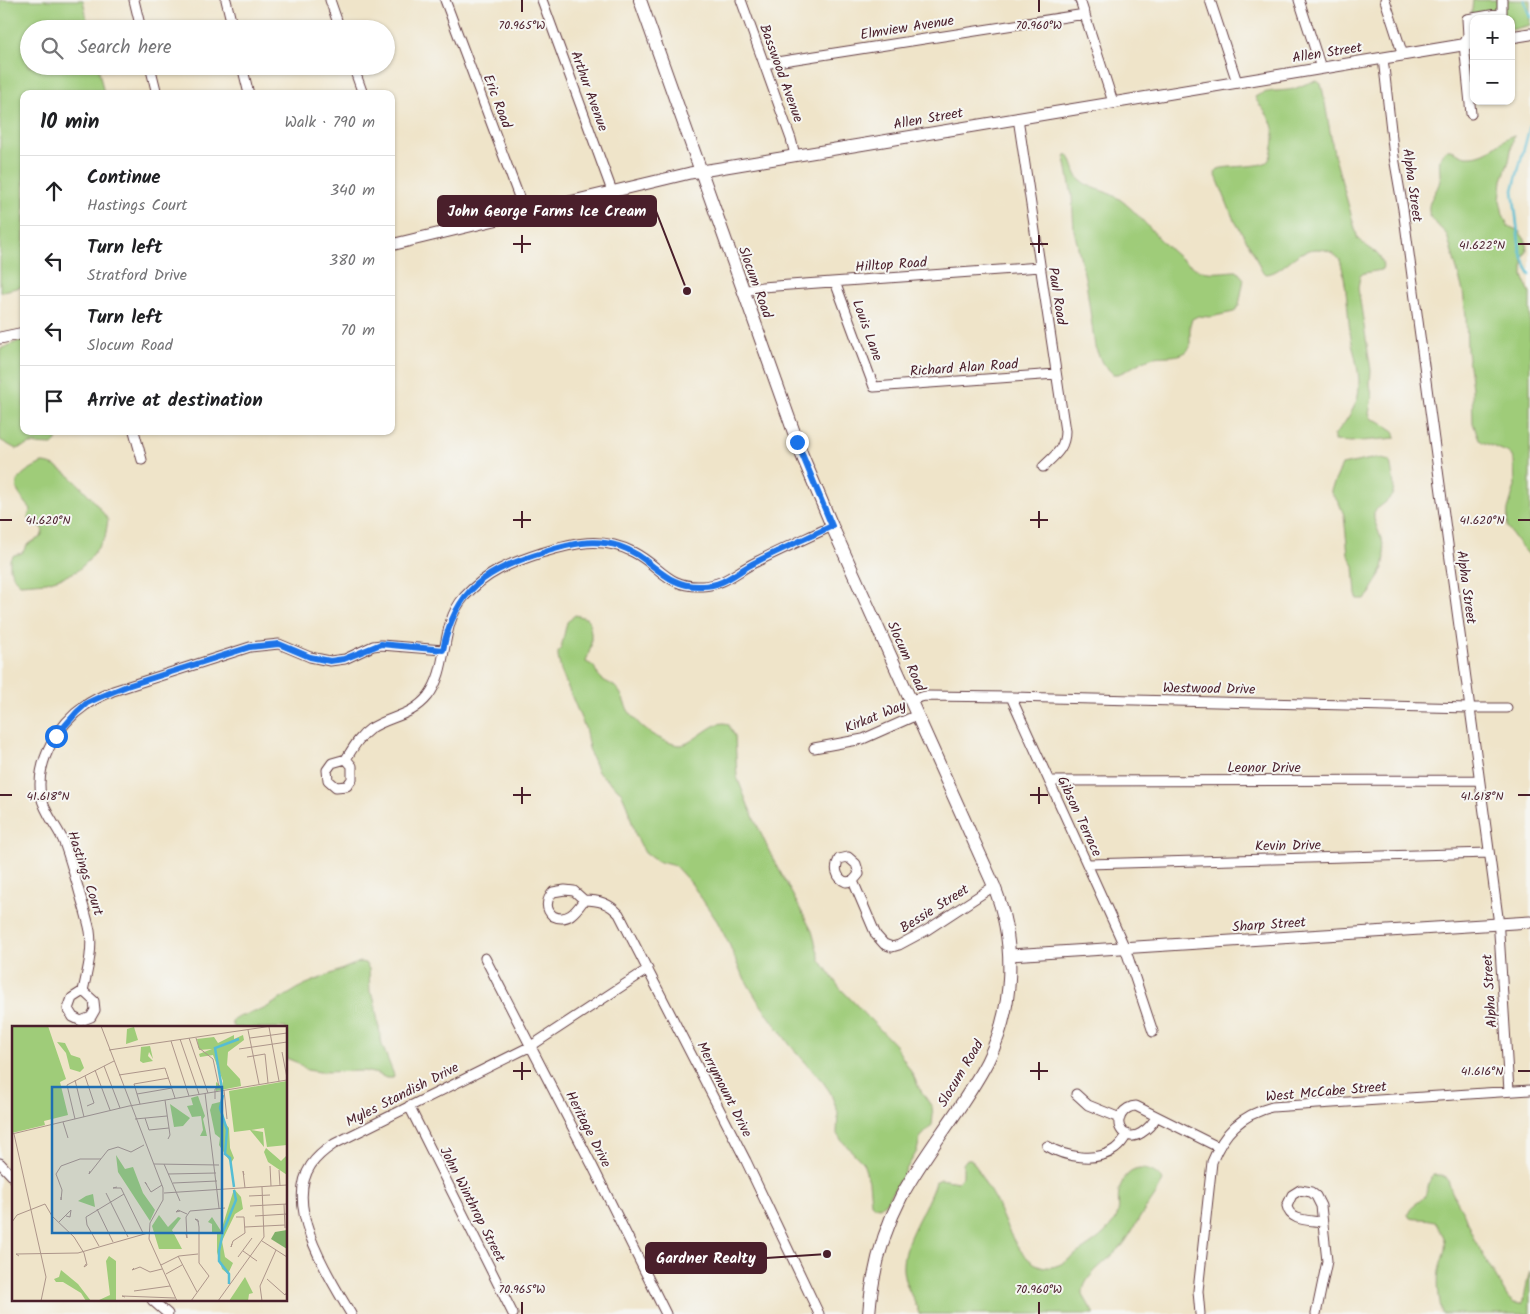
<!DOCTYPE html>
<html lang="en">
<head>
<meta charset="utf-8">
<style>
	body { margin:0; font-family:Kalam,sans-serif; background:#f6f6f6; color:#202124 }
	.controls { position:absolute; right:15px; top:15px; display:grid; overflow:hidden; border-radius:10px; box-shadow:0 1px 4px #0004 }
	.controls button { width:45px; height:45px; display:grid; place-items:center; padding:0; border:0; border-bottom:1px solid #e0e0e0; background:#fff; color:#202124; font:25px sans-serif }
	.stop { position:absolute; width:15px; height:15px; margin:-11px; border:4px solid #1a73e8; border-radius:50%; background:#fff }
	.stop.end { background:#1a73e8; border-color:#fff; box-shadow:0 1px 5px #0008 }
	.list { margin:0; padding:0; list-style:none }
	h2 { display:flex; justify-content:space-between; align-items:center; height:65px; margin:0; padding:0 20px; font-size:21px }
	h2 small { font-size:16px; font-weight:400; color:#757577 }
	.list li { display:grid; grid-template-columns:32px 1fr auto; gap:15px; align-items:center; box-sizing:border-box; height:70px; padding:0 20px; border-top:1px solid #e0e0e0 }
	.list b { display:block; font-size:19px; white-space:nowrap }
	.list p { margin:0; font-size:16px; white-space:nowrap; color:#757577 }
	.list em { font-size:16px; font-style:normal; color:#757577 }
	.icon { flex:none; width:28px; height:28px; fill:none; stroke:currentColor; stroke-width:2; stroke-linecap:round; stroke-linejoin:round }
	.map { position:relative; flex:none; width:1530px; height:1314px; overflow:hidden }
	.search { position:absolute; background:#fff; box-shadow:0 1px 4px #0004; left:20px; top:20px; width:375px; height:55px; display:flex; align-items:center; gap:12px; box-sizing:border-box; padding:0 18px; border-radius:28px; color:#757577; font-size:19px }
	.panel { position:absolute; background:#fff; box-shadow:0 1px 4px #0004; left:20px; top:90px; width:375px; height:345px; border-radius:10px }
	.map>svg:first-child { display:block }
</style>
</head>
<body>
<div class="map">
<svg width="1530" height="1314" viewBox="0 0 1530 1314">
	<rect width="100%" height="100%" fill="#f6f6f2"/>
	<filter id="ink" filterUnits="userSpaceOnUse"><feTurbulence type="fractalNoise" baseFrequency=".02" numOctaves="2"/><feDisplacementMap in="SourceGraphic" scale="10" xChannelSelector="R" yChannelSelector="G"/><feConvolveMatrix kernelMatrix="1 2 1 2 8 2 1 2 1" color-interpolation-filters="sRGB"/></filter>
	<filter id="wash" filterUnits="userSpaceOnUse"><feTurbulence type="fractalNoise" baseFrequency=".0096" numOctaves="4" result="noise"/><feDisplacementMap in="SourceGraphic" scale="20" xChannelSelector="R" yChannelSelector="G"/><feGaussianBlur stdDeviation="1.12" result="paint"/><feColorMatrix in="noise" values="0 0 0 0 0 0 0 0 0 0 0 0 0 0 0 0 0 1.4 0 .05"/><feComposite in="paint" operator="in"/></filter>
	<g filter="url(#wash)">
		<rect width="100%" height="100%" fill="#efe4c9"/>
		<path fill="#9fcc79" stroke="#747652" d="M0,0H83L89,29H29V66H98L104,94H24V286L0,292Z
			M1473,0H1530V25L1511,30V19H1474V37L1466,36L1471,18Z
			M1317,81L1321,84L1323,92L1334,154L1358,239C1367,249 1382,251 1383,267L1382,270L1364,273L1360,276L1358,288L1371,370L1370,384L1372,397L1369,414L1372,419L1379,421L1394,431L1396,438L1350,442L1334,441V435C1342,428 1356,407 1358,396C1362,374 1353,353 1350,332C1347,307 1347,283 1340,260C1333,252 1327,249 1316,249C1293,250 1283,274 1265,274L1261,270L1253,251L1233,218L1215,173L1218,169C1230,165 1261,168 1268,161C1271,158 1272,151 1273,147C1275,138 1274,127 1270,120C1266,111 1258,105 1255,97C1266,89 1281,92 1294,89C1302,86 1308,82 1317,81Z
			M1514,135L1509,161L1502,180L1500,200L1503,214L1508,226L1519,231L1526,241L1527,251L1523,259V276L1530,293V556L1520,545L1507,527L1508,509L1515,486L1514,461L1511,455L1507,452L1482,442L1479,439L1473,423L1472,388L1467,351L1466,316L1463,291L1447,235C1441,227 1431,223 1429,212C1427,199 1438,192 1440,180C1441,172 1436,156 1445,151C1452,147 1459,155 1466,156C1470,156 1475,156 1478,155C1492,152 1501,139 1514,135Z
			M1067,154C1074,161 1073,174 1081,181C1093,190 1110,191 1122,201C1146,219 1174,263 1203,271C1214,274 1226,271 1237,271L1244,279L1239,305L1234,312L1210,317L1198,316L1192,319L1190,326V347C1184,359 1165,355 1154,357C1141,360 1130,370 1118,374H1113L1102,363L1095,347L1086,282L1074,230L1072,196L1065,158Z
			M24,339V431H57L56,441L52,445L31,444L16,449L0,440V349Z
			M1376,458L1390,461C1391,471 1398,490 1390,498C1385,504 1379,506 1374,512V519L1383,544L1385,557L1383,568L1371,592L1365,599H1358L1356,595L1354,566L1348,554L1344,515L1339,503L1331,493V490L1342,465Z
			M42,463C64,462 96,502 108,520L105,538L88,561L77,571L66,576L47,582L20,584L15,579L10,569V559L14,555L22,553L28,544L41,537L43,531L41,527L29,519L28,516L31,509C27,504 21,498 18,492C11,477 32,468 42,463Z
			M575,615L586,618L589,621L591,633V646L586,662C599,668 592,668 600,677C605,683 613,683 618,690C623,695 624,704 628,710C635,721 647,733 659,738C665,741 674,745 681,745C695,743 715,718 728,724L735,736L737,777L748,805L769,851L812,931L820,960L839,987L895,1045L913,1075L919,1088L932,1107L933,1115L932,1125L920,1138L917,1151L888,1200L880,1207L874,1206L871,1203L869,1181L863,1163L841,1140L837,1134L838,1112L830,1092L823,1082L790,1045L758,1001L740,971L730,946L717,921L691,883L675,866L656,861L645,853L636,836L627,806L621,792L598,772L590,753L585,728L561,671L558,657V652L561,648L567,622Z
			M360,962L365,963L369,969L370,992L374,999L382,1045L394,1075L393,1078H386L378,1074L363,1071L320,1072L307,1070L296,1062L286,1058V1028H234L232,1025V1021L238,1017L264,1009L304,985Z
			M967,1159H971L977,1168C983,1180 990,1191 996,1202C1005,1223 1019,1263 1045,1267C1058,1269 1069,1259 1079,1252C1093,1243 1108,1233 1116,1218C1121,1209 1117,1201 1119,1192C1124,1166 1147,1162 1163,1180C1158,1194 1147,1206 1139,1219C1134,1227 1130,1235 1125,1242C1114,1258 1081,1275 1083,1295L1094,1314H919C915,1299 904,1286 903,1270C901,1241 927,1210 935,1182L941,1179L958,1182L963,1176V1164Z
			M1433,1175H1440L1447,1178L1452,1192L1464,1214L1474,1239L1508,1298L1514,1303L1521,1304C1526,1298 1526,1281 1530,1272V1314H1442C1439,1300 1437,1285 1439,1271C1442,1256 1451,1244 1440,1231C1438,1228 1437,1223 1433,1221C1426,1218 1418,1220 1410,1218L1408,1215C1409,1205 1418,1204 1424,1197C1429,1190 1427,1182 1433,1175Z"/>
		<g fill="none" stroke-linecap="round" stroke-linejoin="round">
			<path stroke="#56bdd4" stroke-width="2.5" d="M1524,0L1530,17
				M1530,126L1513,190L1520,251L1530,275"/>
		</g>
	</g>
	<g filter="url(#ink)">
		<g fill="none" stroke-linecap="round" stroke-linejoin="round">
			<g stroke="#633d43" stroke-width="11">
				<path id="minor" d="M134,0L141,29
					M226,0L233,29
					M330,0L340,29
					M445,0L525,213
					M542,0L612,191
					M741,0L791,139L795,155
					M1080,0L1113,102
					M1210,0L1237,82
					M1299,0L1321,68
					M1385,0L1403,55
					M1383,58L1394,157L1403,209L1498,917L1509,1091
					M764,64L1085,14
					M150,66L157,94
					M242,66L249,94
					M353,66L363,94
					M1471,114L1464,44L1468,36L1467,19L1502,13V0
					M1018,118L1065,431C1065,449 1055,455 1043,467
					M835,282L874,387L1056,374
					M744,291L762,287L1040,267
					M134,431L142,460
					M1011,697L1125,948L1153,1032
					M910,700L925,696L1011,697L1469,708H1507
					M814,748L863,739L917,715
					M346,759L332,763L327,770L328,780L336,787L347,786L352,779V766L346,759C353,748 359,737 370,729C389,716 411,717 428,696C450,667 439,626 464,597C487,572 510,563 541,553C574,543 601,536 633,552C661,566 667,588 702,586C725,585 737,571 756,562C781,549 807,538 832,526
					M1049,781L1479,780
					M1088,864L1489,853
					M853,881L846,882C836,878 834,868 839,859L848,857L856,864L859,874L853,881L876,935L884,944L892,947L899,945L927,930L994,886
					M584,900C576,911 568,923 553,916C545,909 546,900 553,892L565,890L574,891L584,900C599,900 609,903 619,914L746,1161L819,1314
					M485,958L593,1167L666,1314
					M83,991L94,1001L95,1010L91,1017L81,1021L73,1017L68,1009L72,998L83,991C87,972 93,951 90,931C87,916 82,902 78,887C73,871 69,855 63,840C56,825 44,812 41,796C35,762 58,724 86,705C94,699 104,695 113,691L250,647L279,644L310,657L330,661L345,659L373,646L381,645L443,650
					M1076,1094L1088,1105L1120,1118
					M409,1106L513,1314
					M1156,1117C1151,1127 1133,1145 1122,1131C1113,1120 1125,1106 1136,1106L1218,1147
					M1047,1146C1065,1157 1096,1163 1115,1149C1120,1145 1124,1140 1127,1134
					M0,1163L14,1178
					M152,1300L168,1314
					M351,1314C329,1277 283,1207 311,1165C317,1156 325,1150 334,1144L531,1046L648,969
					M1200,1314L1198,1291L1212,1162C1224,1132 1241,1115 1272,1107L1530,1090
					M1316,1314L1327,1261L1321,1206L1316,1196L1311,1192L1300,1190L1292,1195L1287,1206C1290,1222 1310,1220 1322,1222"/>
			</g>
			<g stroke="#633d43" stroke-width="13">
				<path id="tertiary" d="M1511,37L1530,34
					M391,245L690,173L1474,43
					M0,338L24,333
					M1010,955L1530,922"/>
			</g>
			<g stroke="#633d43" stroke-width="14">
				<path id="secondary" d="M640,0L802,455L832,526L994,886C1016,942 1015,1007 987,1062C962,1110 926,1150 901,1197C882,1234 872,1274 869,1314"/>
			</g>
			<use href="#minor" stroke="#fff" stroke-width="9"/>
			<use href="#tertiary" stroke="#fff" stroke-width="11"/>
			<use href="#secondary" stroke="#fff" stroke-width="12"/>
		</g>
	</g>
	<g fill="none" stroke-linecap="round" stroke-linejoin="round" filter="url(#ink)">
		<path stroke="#1a73e8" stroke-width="6" d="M56,736L77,712L87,703L100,697L127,686L250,647L279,644L310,657L330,661L344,659L381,644L443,650C455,588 488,569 545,552C570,544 593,538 619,546C653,557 663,588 702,586C725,586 737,571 756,562C781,549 807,538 832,526L797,442"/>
	</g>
	<path fill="none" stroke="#4a1f2b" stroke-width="2" d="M522,0V12M1039,0V12M522,235V253M1039,235V253M513,244H531M1030,244H1048M1518,244H1530M522,511V528M1039,511V528M0,520H12M513,520H531M1030,520H1048M1518,520H1530M522,787V804M1039,787V804M0,795H12M513,795H531M1030,795H1048M1518,795H1530M522,1062V1080M1039,1062V1080M513,1071H531M1030,1071H1048M1518,1071H1530M522,1302V1314M1039,1302V1314"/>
	<g text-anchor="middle" stroke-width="4" stroke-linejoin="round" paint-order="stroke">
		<g font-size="14" fill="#4a1f2b" stroke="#f6f6f2">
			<text transform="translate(907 27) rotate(-9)" y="5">Elmview Avenue</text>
			<text transform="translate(1327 52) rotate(-9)" y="5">Allen Street</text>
			<text transform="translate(782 73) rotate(70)" y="5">Basswood Avenue</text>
			<text transform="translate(590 91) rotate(70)" y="5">Arthur Avenue</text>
			<text transform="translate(498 101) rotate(69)" y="5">Eric Road</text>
			<text transform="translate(928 118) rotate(-10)" y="5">Allen Street</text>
			<text transform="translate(1413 185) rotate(82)" y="5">Alpha Street</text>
			<text transform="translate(891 264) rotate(-4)" y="5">Hilltop Road</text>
			<text transform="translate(756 282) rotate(70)" y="5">Slocum Road</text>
			<text transform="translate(1058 296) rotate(81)" y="5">Paul Road</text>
			<text transform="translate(868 330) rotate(70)" y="5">Louis Lane</text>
			<text transform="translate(964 367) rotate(-4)" y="5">Richard Alan Road</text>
			<text transform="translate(1467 587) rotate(82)" y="5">Alpha Street</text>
			<text transform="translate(907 656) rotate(66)" y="5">Slocum Road</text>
			<text transform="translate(1209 688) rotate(1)" y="5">Westwood Drive</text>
			<text transform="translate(875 716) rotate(-22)" y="5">Kirkat Way</text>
			<text x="1264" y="772">Leonor Drive</text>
			<text transform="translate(1080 816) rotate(65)" y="5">Gibson Terrace</text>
			<text transform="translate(1288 845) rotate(-1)" y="5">Kevin Drive</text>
			<text transform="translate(86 873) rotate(72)" y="5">Hastings Court</text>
			<text transform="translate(934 908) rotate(-32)" y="5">Bessie Street</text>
			<text transform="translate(1269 924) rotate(-4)" y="5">Sharp Street</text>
			<text transform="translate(1489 991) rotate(-94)" y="5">Alpha Street</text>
			<text transform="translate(960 1073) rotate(-59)" y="5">Slocum Road</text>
			<text transform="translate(725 1089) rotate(63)" y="5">Merrymount Drive</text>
			<text transform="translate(1326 1091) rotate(-5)" y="5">West McCabe Street</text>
			<text transform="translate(402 1094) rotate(-27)" y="5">Myles Standish Drive</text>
			<text transform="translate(589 1129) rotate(63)" y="5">Heritage Drive</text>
			<text transform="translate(473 1204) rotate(63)" y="5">John Winthrop Street</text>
		</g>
	</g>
	<g transform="translate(12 1026)">
		<rect width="275" height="275" fill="#efe4c9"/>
		<path d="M0,0H36L54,53L48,56L56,89L32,95L33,99L0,107ZM122,1L126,14L114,18L115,3ZM222,9V13L231,9L232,14L216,26L215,39L228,53L229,60L204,65V56L210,61L211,55L201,29L188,31L187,28L200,23L187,24L185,13L202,11L206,17ZM45,16L53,17L59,29L68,32L72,42L68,46L58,43L54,27ZM138,20L141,33L137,26L136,30L141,35L131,37L128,35L129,21ZM275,55V119L255,121L252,102L239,104L251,106L252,121L238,104L222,106L217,65ZM186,70L193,90L191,93L195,110H188L191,104L189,90L180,91L175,80L181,79L179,72ZM208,76L209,92L217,102L218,122L222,132L219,137L207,119L208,112L203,108L198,84L200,78ZM158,78L178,92L171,100L162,101ZM254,122L269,135L275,129V149L256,136L252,126ZM104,129L113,143L121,141L131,167L143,184L138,195L106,146ZM222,163L229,171L231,183L223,188L210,215L213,231L221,237L216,248L210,243L205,226V208L200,207V198L196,196L200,191L209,205ZM81,168L83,181L66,175L74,170ZM147,189L156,201L166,191L169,192L160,204L170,223H147L140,200ZM97,230L104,235V275H85L98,269L94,235ZM49,244L66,258L79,275H74L69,267L51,256H44L42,253L47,251ZM233,251L241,267L237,268L236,275H217Z" fill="#9fcc79"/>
		<path d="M275,204V223L259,213L263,206Z" fill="#7fb069"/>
		<path fill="none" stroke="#56bdd4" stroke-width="2.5" d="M210,63L203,22L227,13M211,69L208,82L215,104L213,128L218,132L222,161M217,258V248L207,235V225L211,206L224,174L222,164"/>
		<path fill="none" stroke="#ad958a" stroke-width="1" d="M89,0L151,162V174L138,197L137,213L165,275M257,1L267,55M236,4L247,58M177,12L196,67M184,12L187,22L201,33L207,61L203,63V73M238,12L275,7M168,13L187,68M159,15L177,70M227,23L275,16M97,24L260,0M270,26L275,52M235,31L253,28L256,57M92,40L108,82M83,44L98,84M107,49L153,42L163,72M73,50L82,77L75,80M63,54L72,91M212,64L215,93M193,67L207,182M125,68L160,62M153,74L158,109L156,113M128,78L122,58L157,52M133,92L137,104L157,102M63,93L55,59L102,35M123,93L155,90M51,96L56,112M0,108L117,80L275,54M2,108L34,251L29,275M142,138L207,139M152,138L168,175M258,140L259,160M267,144L268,160M78,145L77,148L96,124L106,121L119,126L132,119M156,148L204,147M232,149L231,145L233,162M161,157L205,155M135,159L133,156L139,166L150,159M105,161L101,162H109L131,207M94,167L116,211M152,167L275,159M237,170L258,169M49,171V174L50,164L44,148L49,140L68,133H89M272,178L273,202M238,180L275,178M85,183L101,216M168,185L164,186L166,184L175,188M243,190L275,188M0,196L5,189L33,178L40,190L62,211L72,227L75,239L72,241L74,238M47,196L59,184L58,191L54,190M233,201L273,199M174,208L175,212L174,191L178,185L213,182M250,215L275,231M220,218L219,221L221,215L233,207L232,191H224M87,220L75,199L74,191L112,168M231,225L245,235M7,230L4,228L66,227L136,207M166,230L185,266M226,231L240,212M149,239L167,230L186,228M122,242L120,244L128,241L138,246L150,243M154,248L170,239M255,253L273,269L275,266M122,265L158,260M113,271L110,270L163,272M179,275L197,250L187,237V201L186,195V194L183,193L187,196M206,275L252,211L250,161M250,275L248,260L264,224"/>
		<path fill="#1f6fb2" fill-opacity="0.15" stroke="#1f6fb2" stroke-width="2.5" d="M40,61H210V207H40Z"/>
		<rect width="275" height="275" fill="none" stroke="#4a1f2b" stroke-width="2.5"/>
	</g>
	<g font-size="12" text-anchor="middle" fill="#4a1f2b" stroke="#f6f6f2" stroke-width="4" stroke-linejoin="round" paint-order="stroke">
		<text x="522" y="29">70.965°W</text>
		<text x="1039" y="29">70.960°W</text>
		<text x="1482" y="249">41.622°N</text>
		<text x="48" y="524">41.620°N</text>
		<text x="1482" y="524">41.620°N</text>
		<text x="48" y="800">41.618°N</text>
		<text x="1482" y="800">41.618°N</text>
		<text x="1482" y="1075">41.616°N</text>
		<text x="522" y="1293">70.965°W</text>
		<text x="1039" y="1293">70.960°W</text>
	</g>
	<path fill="none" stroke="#4a1f2b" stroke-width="2" d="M687 291L656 211M827 1254L766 1258"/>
	<g fill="#4a1f2b" stroke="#f6f6f2" stroke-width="2">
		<circle cx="687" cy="291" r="5"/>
		<circle cx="827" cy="1254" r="5"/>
	</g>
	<g fill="#4a1f2b" stroke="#4a1f2b" stroke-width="2">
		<rect x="438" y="196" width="218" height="30" rx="5"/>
		<rect x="646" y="1243" width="120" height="30" rx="5"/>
	</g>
	<g font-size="15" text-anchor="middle" font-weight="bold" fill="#fff">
		<text x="547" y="216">John George Farms Ice Cream</text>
		<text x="706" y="1263">Gardner Realty</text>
	</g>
</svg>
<div class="controls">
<button>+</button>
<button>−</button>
</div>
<div class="stop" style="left:56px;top:736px"></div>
<div class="stop end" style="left:797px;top:442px"></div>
<div class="search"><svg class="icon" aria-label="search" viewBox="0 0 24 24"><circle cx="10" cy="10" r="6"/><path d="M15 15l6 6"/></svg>Search here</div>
<section class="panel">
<h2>10 min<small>Walk · 790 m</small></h2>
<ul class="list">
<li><svg class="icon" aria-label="ahead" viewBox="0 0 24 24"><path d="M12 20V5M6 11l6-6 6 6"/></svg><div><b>Continue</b><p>Hastings Court</p></div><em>340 m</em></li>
<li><svg class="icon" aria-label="left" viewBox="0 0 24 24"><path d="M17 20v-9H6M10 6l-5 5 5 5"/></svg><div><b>Turn left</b><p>Stratford Drive</p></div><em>380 m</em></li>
<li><svg class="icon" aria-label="left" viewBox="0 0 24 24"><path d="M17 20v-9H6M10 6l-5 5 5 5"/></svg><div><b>Turn left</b><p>Slocum Road</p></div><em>70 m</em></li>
<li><svg class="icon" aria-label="arrive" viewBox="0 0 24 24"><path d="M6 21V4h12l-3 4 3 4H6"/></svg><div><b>Arrive at destination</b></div></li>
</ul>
</section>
</div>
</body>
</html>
